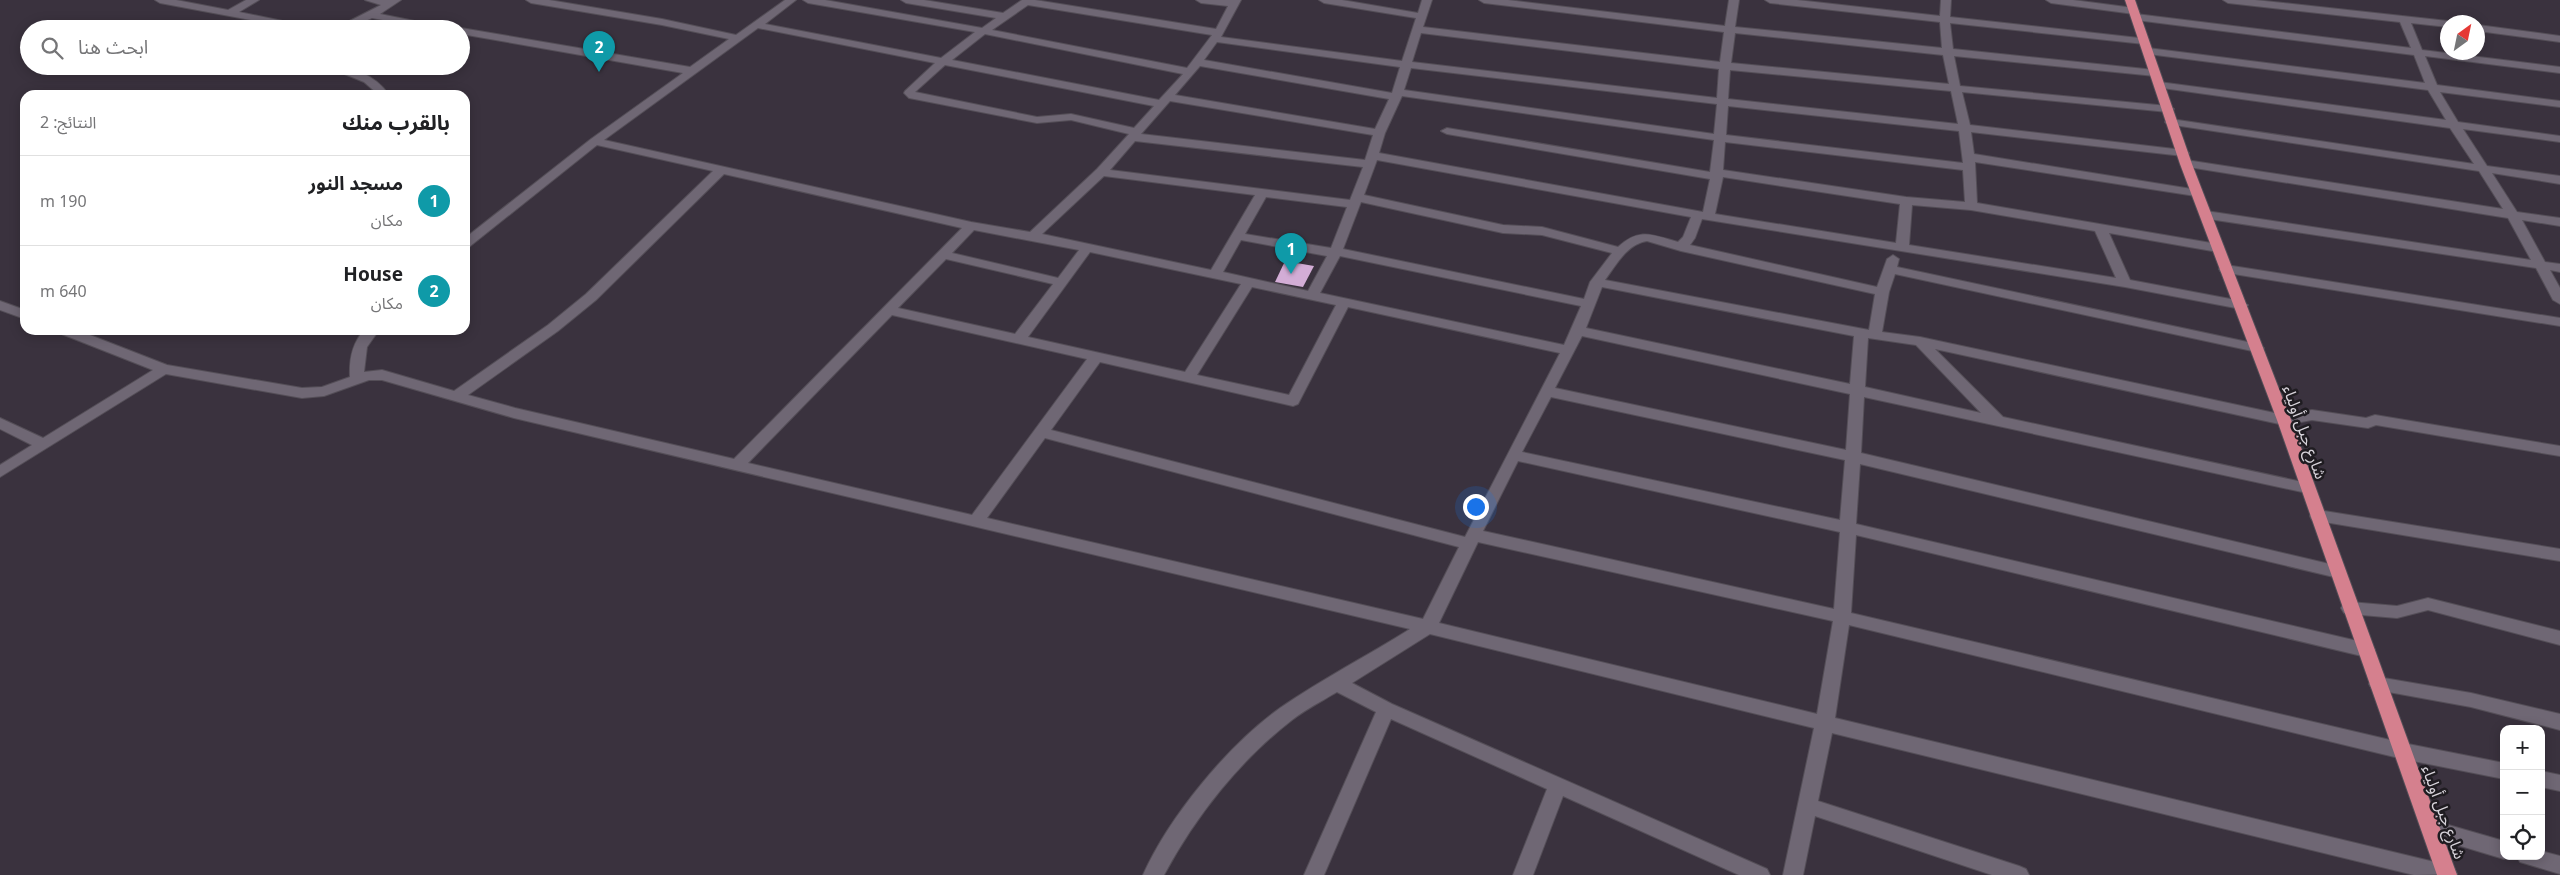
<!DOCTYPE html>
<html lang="ar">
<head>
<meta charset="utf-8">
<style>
	body { margin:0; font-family:"Noto Sans","Noto Sans Arabic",sans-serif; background:#f2f2f2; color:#202124; direction:rtl }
	.controls { position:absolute; right:15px; bottom:15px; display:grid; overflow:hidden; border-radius:10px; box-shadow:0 2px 12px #0003 }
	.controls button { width:45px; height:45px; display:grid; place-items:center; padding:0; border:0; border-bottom:1px solid #e0e0e0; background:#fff; color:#202124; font:25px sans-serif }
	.compass { position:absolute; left:2440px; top:15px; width:45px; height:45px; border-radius:50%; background:#fff; box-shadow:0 2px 12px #0003; rotate:33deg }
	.you { position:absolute; left:1475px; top:506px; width:18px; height:18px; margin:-12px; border:4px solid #fff; border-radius:50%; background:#1a73e8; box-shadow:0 0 0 8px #1a73e833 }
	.badge { display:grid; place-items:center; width:32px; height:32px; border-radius:50%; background:#0f766e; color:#fff; font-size:16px; font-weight:700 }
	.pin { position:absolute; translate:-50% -41px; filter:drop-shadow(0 1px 2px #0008) }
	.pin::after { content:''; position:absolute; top:26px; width:18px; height:15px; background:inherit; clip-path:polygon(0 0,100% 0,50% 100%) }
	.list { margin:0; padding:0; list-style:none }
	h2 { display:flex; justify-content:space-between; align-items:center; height:65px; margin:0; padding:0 20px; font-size:21px }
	h2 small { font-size:16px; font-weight:400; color:#757577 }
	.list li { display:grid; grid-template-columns:32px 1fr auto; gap:15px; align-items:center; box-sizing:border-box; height:90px; padding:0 20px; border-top:1px solid #e0e0e0 }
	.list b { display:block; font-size:19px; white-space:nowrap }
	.list p { margin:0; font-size:16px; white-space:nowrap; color:#757577 }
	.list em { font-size:16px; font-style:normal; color:#757577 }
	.icon { flex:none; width:28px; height:28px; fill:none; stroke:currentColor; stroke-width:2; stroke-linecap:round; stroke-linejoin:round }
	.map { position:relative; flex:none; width:2560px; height:875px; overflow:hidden; direction:ltr }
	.search { position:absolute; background:#fff; box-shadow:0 2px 12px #0003; left:20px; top:20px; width:450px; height:55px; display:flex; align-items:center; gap:12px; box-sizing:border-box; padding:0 18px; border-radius:28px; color:#757577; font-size:19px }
	.panel { position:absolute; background:#fff; box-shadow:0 2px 12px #0003; left:20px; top:90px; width:450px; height:245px; border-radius:15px; direction:rtl }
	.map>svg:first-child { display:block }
</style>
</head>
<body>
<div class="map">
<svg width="2560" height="875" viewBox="0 0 2560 875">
	<rect width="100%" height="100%" fill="#3a323e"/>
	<path fill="#d3add6" d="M1285,261L1314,266L1303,287L1275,282Z"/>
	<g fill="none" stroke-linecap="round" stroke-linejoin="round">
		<g stroke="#544e57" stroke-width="2">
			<path id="minor" d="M155,0H176L228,10L246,0H259L239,12L321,29H298L160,3Z
				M365,0H401L380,14L454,29H431L372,18L348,29H334L381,5Z
				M526,0H549L662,19L736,35L785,0H796L765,24L941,58L975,32L808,3L803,0H825L982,28L996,18L906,3L901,0H924L1003,13L1022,0H1035L1216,29L1228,6L1201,3L1196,0H1241L1221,37L1402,61L1416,18L1324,3L1319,0H1342L1418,13L1422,0H1432L1423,27L1720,62L1724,32L1484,3L1479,0H1508L1725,26L1729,0H1739L1735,27L1942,48L1940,22L1770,3L1765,0H1797L1940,16L1941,0H1951L1950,17L2148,39L2149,41L2144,44L1950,23L1953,49L2155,70L2160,73L2155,76L1954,56L1960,86L2168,106L2174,109L2168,112L1962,92L1970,125L2183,150L2189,153L2183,156L1971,132L1974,154L2198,190L2202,191V197L1975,162L1977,203L2223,245L2224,248L2223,251L2218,252L2109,233L2130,280L2241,301L2248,305L2246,308L2241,309L2125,287L1702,219L1695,238L1690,245L1877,287L1887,259L1893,255L1899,259L1897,267L2257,344L2264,348L2257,352L1895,274L1889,292L1882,332L1920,337L2284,415L2312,410L2366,418L2375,415L2560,446V456L2376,425L2368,428L2312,420L2284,425L1935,349L2003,417L2307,483L2313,484L2315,488L2313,492L2307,493L1864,397L1861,453L2338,566L2344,568L2346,572L2344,576L2338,578L1860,464L1856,524L2366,643L2372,645L2375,650L2372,655L2366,657L1856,535L1851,613L2403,743L2504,763V779L2403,759L1849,625L1835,718L2447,865L2454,868L2457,874L2414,875L1832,733L1818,801L2019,866L2026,869L2029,875H1992L1815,816L1803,875H1783L1814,728L1430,634L1352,683L1392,704L1767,869L1770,875H1739L1563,796L1533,875H1513L1547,789L1391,719L1324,875H1304L1376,712L1337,692C1322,701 1306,709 1292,720C1239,761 1195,817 1164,875H1143C1169,817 1228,745 1280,708C1322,679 1367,656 1410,629L514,418L382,380H369L324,396L302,398L166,374L0,477V465L32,445L0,429V418L43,438L153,370L59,333L57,330H77L167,365L302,388L322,387L350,377C349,359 352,344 364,330H379L367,347L364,372L382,370L454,391L548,325L586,294L713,171L597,145L469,247L465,248V238L591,139L683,73L461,34V29H458L461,28L690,67L729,39L662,25L531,3ZM1028,5L1212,35L1187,68L992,30ZM758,28L935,63L905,91L904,93L909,98L1037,123L1071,120L1129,134L1097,169L1030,232L971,222L604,140ZM1421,33L1719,69L1717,98L1412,62ZM1735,33L1943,55L1949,84L1731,63ZM985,34L1183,74L1159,100L952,60ZM1217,42L1400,67L1392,93L1204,60ZM945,65L1154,106L1134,128L1071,114L1037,117L915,92ZM1200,66L1389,99L1375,129L1175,95ZM1411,68L1717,104L1714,134L1404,90ZM1730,70L1951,91L1958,124L1728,99ZM1402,96L1714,140L1710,172L1447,128L1441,131L1447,134L1710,179L1703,212L1379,153L1385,133ZM1170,101L1373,135L1365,160L1141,134ZM1728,106L1959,131L1963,163L1726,135ZM1135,141L1363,167L1350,200L1110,170ZM1725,142L1963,170L1965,202L1906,197L1723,170ZM1377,160L1691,217L1683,237L1678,242C1652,235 1640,227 1618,247L1542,227L1503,225L1364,195ZM724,174L962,228L734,459L515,408L468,395L558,331L596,300ZM1104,176L1255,195L1211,270L1042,234ZM1723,177L1900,204L1896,243L1715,214ZM1266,197L1347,207L1331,248L1245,234ZM1361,202L1503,233L1542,235L1612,253L1590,282L1584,299L1343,249ZM1912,205L1971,210L2095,231L2116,278L1909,245ZM974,230L1079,250L1058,278L952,253ZM1241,240L1327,256L1308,291L1223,272ZM1647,241L1681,251L1875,294L1869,330L1605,280C1616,265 1627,244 1647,241ZM1090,252L1241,284L1185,372L1028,337ZM1340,256L1581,306L1564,345L1320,293ZM946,259L1053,284L1015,334L898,308ZM1252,287L1336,305L1289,395L1197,375ZM1602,287L1854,336L1850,384L1586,328ZM1348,307L1560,353L1465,537L1051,430L1100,362L1293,406L1298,404ZM892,315L1087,359L972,515L748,463ZM1582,336L1850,394L1846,450L1555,388ZM1868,338L1916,345L1981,413L1865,387ZM1551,397L1845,460L1840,520L1522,452ZM1045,438L1459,547L1423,619L987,518ZM1518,461L1840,532L1834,609L1483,531ZM1478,542L1833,621L1817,714L1439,623Z
				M2046,0H2073L2134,8L2139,11L2134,14L2051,3Z
				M2223,0H2255L2448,21L2452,22H2448V27L2411,23L2422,50L2560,67V73L2425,56L2437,85L2560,101V107L2440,92L2458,122L2560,136V142L2463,129L2487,166L2560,176V184L2492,173L2517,212L2560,218V226L2522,220L2545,262L2560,264V272L2550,270L2560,288V304L2553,300L2536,268L2202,218L2200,215L2206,211L2531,260L2508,218L2182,166V162L2186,160L2503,209L2479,171L2167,124L2165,122L2171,119L2474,164L2450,128L2155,87L2154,85L2159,82L2446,120L2428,90L2148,54L2143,51L2148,48L2425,83L2414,55L2136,20L2131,17L2136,14L2411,48L2400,22L2228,3Z
				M2478,25L2560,36V42L2478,31Z
				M325,66C350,66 375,74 389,95H379L364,82Z
				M2226,265L2560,318V326L2221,272L2219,269Z
				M0,301L25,310V319L0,310Z
				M2318,510L2560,549V561L2312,520L2310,516L2312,512Z
				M2428,598L2560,631V645L2428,610L2397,618L2350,614L2344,613L2341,608L2344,603L2350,602L2397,606Z
				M2378,677L2471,693L2560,714V730L2471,707L2372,689L2369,684L2372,679Z
				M2541,771L2560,775V791L2541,787Z
				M2431,820L2504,841V856H2511L2504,859L2424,835L2421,829L2424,823Z
				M2541,851L2560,856V874L2520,862L2517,856H2541Z"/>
		</g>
		<g stroke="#544e57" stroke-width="2">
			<path id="highway" d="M2125,0H2135L2192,164L2291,420L2457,875H2437L2277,420L2180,164Z"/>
		</g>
		<use href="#minor" fill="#6f6774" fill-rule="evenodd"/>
		<use href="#highway" fill="#d5808e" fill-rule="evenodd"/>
	</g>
	<g text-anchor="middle" stroke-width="5" stroke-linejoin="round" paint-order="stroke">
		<g font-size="16" fill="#d8d4db" stroke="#1f1c21">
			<text transform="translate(2305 432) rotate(70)" y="6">شارع جبل أولياء</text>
			<text transform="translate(2444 812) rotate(70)" y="6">شارع جبل أولياء</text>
		</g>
	</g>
</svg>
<div class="controls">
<button>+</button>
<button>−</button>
<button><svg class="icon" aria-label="locate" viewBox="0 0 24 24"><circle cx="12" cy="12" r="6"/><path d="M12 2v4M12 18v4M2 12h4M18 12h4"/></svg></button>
</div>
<svg class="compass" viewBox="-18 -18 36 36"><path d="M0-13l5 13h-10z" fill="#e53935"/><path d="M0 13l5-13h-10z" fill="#757577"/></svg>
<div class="you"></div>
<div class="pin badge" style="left:1291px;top:274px;background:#0f9aa8">1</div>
<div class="pin badge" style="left:599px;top:72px;background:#0f9aa8">2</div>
<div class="search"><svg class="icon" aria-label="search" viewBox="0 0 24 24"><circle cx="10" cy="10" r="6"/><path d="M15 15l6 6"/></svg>ابحث هنا</div>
<section class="panel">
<h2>بالقرب منك<small>النتائج: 2</small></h2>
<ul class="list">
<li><span class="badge" style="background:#0f9aa8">1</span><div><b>مسجد النور</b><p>مكان</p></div><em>190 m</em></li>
<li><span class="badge" style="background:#0f9aa8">2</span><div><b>House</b><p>مكان</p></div><em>640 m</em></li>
</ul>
</section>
</div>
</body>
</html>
